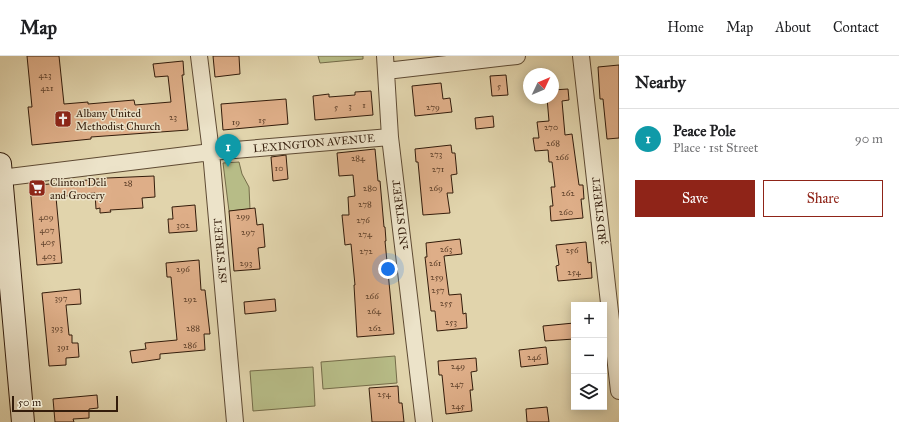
<!DOCTYPE html>
<html lang="en">
<head>
<meta charset="utf-8">
<style>
	body { margin:0; font-family:"IM FELL Great Primer",serif; background:#f2f2f2; color:#202124 }
	.controls { position:absolute; right:12px; bottom:12px; display:grid; overflow:hidden; border-radius:0px; box-shadow:0 2px 10px #0003 }
	.controls button { width:36px; height:36px; display:grid; place-items:center; padding:0; border:0; border-bottom:1px solid #e0e0e0; background:#fff; color:#202124; font:20px sans-serif }
	.compass { position:absolute; left:523px; top:12px; width:36px; height:36px; border-radius:50%; background:#fff; box-shadow:0 2px 10px #0003; rotate:46deg }
	.scale { position:absolute; left:12px; bottom:10px; width:106px; box-sizing:border-box; padding-left:4px; border:2px solid #331c0b; border-top:0; font-size:11px; line-height:14px; white-space:nowrap; color:#331c0b; -webkit-text-stroke:3px #ece3c9; paint-order:stroke }
	.you { position:absolute; left:388px; top:213px; width:14px; height:14px; margin:-10px; border:3px solid #fff; border-radius:50%; background:#1a73e8; box-shadow:0 0 0 6px #1a73e833 }
	.badge { display:grid; place-items:center; width:26px; height:26px; border-radius:50%; background:#8f2418; color:#fff; font-size:13px; font-weight:700 }
	.pin { position:absolute; translate:-50% -33px; filter:drop-shadow(0 1px 2px #0008) }
	.pin::after { content:''; position:absolute; top:21px; width:14px; height:12px; background:inherit; clip-path:polygon(0 0,100% 0,50% 100%) }
	.list { margin:0; padding:0; list-style:none }
	h2 { display:flex; justify-content:space-between; align-items:center; height:52px; margin:0; padding:0 16px; font-size:17px }
	h2 small { font-size:13px; font-weight:400; color:#757577 }
	.list li { display:grid; grid-template-columns:26px 1fr auto; gap:12px; align-items:center; box-sizing:border-box; height:60px; padding:0 16px; border-top:1px solid #e0e0e0 }
	.list b { display:block; font-size:15px; white-space:nowrap }
	.list p { margin:0; font-size:13px; white-space:nowrap; color:#757577 }
	.list em { font-size:13px; font-style:normal; color:#757577 }
	.actions { display:flex; gap:8px; padding:12px 16px }
	.actions a { flex:1; padding:9px 0; border:1px solid #8f2418; border-radius:0px; text-align:center; font-size:14px; color:#8f2418 }
	.actions .main { background:#8f2418; color:#fff }
	.icon { flex:none; width:22px; height:22px; fill:none; stroke:currentColor; stroke-width:2; stroke-linecap:round; stroke-linejoin:round }
	.map { position:relative; flex:none; width:619px; height:366px; overflow:hidden }
	header { display:flex; align-items:center; gap:24px; box-sizing:border-box; height:56px; padding:0 20px; background:#fff; border-bottom:1px solid #e0e0e0 }
	header strong { font-size:19px }
	nav { display:flex; gap:22px; margin-inline-start:auto; font-size:14px }
	main { display:flex }
	aside { flex:1; background:#fff }
	.map>svg:first-child { display:block }
</style>
</head>
<body>
<header>
<strong>Map</strong>
<nav><a>Home</a><a>Map</a><a>About</a><a>Contact</a></nav>
</header>
<main>
<div class="map">
<svg width="619" height="366" viewBox="0 0 619 366">
	<rect width="100%" height="100%" fill="#e1d4ac"/>
	<filter id="stains"><feTurbulence type="fractalNoise" baseFrequency=".005" numOctaves="4"/><feColorMatrix values="0 0 0 0 .2 0 0 0 0 .09 0 0 0 0 .02 0 0 0 .5 -.17"/></filter>
	<radialGradient id="worn" r=".72"><stop offset=".6" stop-color="#630" stop-opacity="0"/><stop offset="1" stop-color="#630" stop-opacity=".3"/></radialGradient>
	<path fill="#b7bc87" stroke="#756c49" d="M318,0H363V3L320,7Z
		M239,106L242,118L249,131L250,153L229,155L223,107Z
		M395,300L397,327L323,333L321,306Z
		M313,311L315,350L253,355L250,315Z"/>
	<path fill="#deae88" stroke="#331c0b" d="M27,0H59L64,48L88,46V48L134,44L135,49L171,46L168,20L155,21L153,8L183,5L184,19H182L188,74L91,81V83L32,89L28,51H32Z
		M213,0H239L240,18L215,21Z
		M619,9V82L607,83L603,43H600L598,11Z
		M506,19L508,39L492,40L490,20Z
		M441,27L443,43L450,42L452,56L415,60L412,30Z
		M568,33L569,44L562,45L565,79L572,78L579,129H583L584,143H581L583,162L551,165L550,150H553L551,131H555L552,106H549L548,94L535,95L533,82H539L537,66L549,65L547,42H553V34Z
		M371,35L373,59L315,64L313,40L329,38V41L355,39V36Z
		M286,43L288,68L223,74L221,48Z
		M493,60L494,71L476,73L475,62Z
		M451,89L452,97H455L457,118L451,119L453,137H447L450,157L423,159L418,106H416L415,93Z
		M375,93L378,125H380L384,171H385L386,185H385L394,278L357,281L354,229H355L351,188L345,189L342,159H349L348,141L355,140L353,119L339,120L337,97Z
		M286,99L288,123L273,125L271,101Z
		M154,120L155,141L142,142L143,152L110,154L111,156L100,157V152L96,153L95,137L56,141L62,207L37,209L30,130L107,122Z
		M195,149L197,175L169,177L168,163H173L172,151Z
		M255,152L257,169L263,168L265,191L258,192L260,213L234,215L229,155Z
		M460,183L462,198L444,200L449,239L461,238L463,258L466,257L467,272L437,275L435,255H431L425,201H427L426,187Z
		M586,186L588,207L591,206L592,222L558,225L556,210L559,209L556,189Z
		M199,204L201,234H205L210,278H204L205,294L160,298V303L132,307L130,295L146,293L145,287L177,284L171,221H167L166,207Z
		M80,233L81,248L66,249L69,279H72V287H78L79,301L66,302V309L49,310L42,237Z
		M275,243L276,255L245,258L244,246Z
		M574,267V283L545,285L543,270Z
		M546,291L548,308L521,311L519,294Z
		M476,302L477,315L471,316L473,334H470L472,355L446,358L442,319H439L438,305Z
		M398,330L399,347H402L404,366H372L369,332Z
		M97,339L98,352L89,353V362L73,363L74,366H55L53,343Z
		M547,351L549,366H527L526,353Z"/>
	<g fill="none" stroke-linecap="round" stroke-linejoin="round">
		<g stroke="#5e4a33" stroke-width="18">
			<path id="street" d="M199,0L211,96L235,366
				M385,0L390,81L424,366
				M581,0L619,335
				M386,15L517,0
				M0,122L211,96L390,81"/>
		</g>
		<g stroke="#331c0b" stroke-width="24">
			<path id="secondary" d="M0,108L23,366"/>
		</g>
		<use href="#street" stroke="#ece3c9" stroke-width="16"/>
		<use href="#secondary" stroke="#ece3c9" stroke-width="22"/>
	</g>
	<defs>
		<g id="church-square" transform="scale(0.9)"><rect x="-9" y="-9" width="18" height="18" rx="4" fill="#8f2418" stroke="#ece3c9"/><path d="M-1.2-6h2.4v3.5h3.3v2.4h-3.3V6h-2.4V-.1h-3.3v-2.4h3.3Z" fill="#fff"/></g>
		<g id="supermarket-square" transform="scale(0.9)"><rect x="-9" y="-9" width="18" height="18" rx="4" fill="#8f2418" stroke="#ece3c9"/><path d="M-6-5.5h2.5l.6 2H6L4.5 2H-2.5L-4.4-4H-6ZM-1.5 3.2a1.3 1.3 0 1 0 .1 0ZM3 3.2a1.3 1.3 0 1 0 .1 0Z" fill="#fff"/></g>
	</defs>
	<g fill-rule="evenodd">
		<use href="#church-square" x="63" y="63"/>
		<use href="#supermarket-square" x="37" y="132"/>
	</g>
	<g text-anchor="middle" stroke-width="3" stroke-linejoin="round" paint-order="stroke">
		<g font-size="9" fill="#5e402a">
			<text x="45" y="22">423</text>
			<text x="499" y="33">5</text>
			<text x="47" y="35">421</text>
			<text x="364" y="52">1</text>
			<text x="350" y="53">3</text>
			<text x="336" y="54">5</text>
			<text x="433" y="54">279</text>
			<text x="173" y="64">23</text>
			<text x="262" y="67">15</text>
			<text x="236" y="69">19</text>
			<text x="551" y="74">270</text>
			<text x="553" y="90">268</text>
			<text x="436" y="101">273</text>
			<text x="562" y="104">266</text>
			<text x="358" y="105">284</text>
			<text x="279" y="115">10</text>
			<text x="438" y="116">271</text>
			<text x="128" y="130">28</text>
			<text x="370" y="135">280</text>
			<text x="436" y="135">269</text>
			<text x="568" y="140">262</text>
			<text x="365" y="151">278</text>
			<text x="566" y="159">260</text>
			<text x="243" y="163">299</text>
			<text x="46" y="164">409</text>
			<text x="363" y="167">276</text>
			<text x="183" y="172">302</text>
			<text x="47" y="177">407</text>
			<text x="248" y="179">297</text>
			<text x="365" y="181">274</text>
			<text x="48" y="189">405</text>
			<text x="446" y="196">263</text>
			<text x="572" y="197">256</text>
			<text x="366" y="198">272</text>
			<text x="49" y="203">403</text>
			<text x="246" y="210">293</text>
			<text x="435" y="210">261</text>
			<text x="183" y="216">296</text>
			<text x="574" y="219">254</text>
			<text x="437" y="224">259</text>
			<text x="438" y="237">257</text>
			<text x="372" y="243">266</text>
			<text x="61" y="245">397</text>
			<text x="190" y="246">292</text>
			<text x="446" y="250">255</text>
			<text x="374" y="258">264</text>
			<text x="451" y="269">253</text>
			<text x="57" y="275">393</text>
			<text x="193" y="275">288</text>
			<text x="375" y="275">262</text>
			<text x="190" y="292">286</text>
			<text x="63" y="294">391</text>
			<text x="534" y="304">246</text>
			<text x="458" y="313">249</text>
			<text x="457" y="331">247</text>
			<text x="384" y="341">254</text>
			<text x="458" y="353">245</text>
		</g>
		<g font-size="11" fill="#331c0b" stroke="#ece3c9" text-anchor="start">
			<text x="76" y="61">Albany United<tspan x="76" dy="13">Methodist Church</tspan></text>
			<text x="50" y="130">Clinton Deli<tspan x="50" dy="13">and Grocery</tspan></text>
		</g>
		<g font-size="11" fill="#331c0b" stroke="#ece3c9">
			<text transform="translate(314 87) rotate(-5)" y="4">LEXINGTON AVENUE</text>
			<text transform="translate(599 155) rotate(-96)" y="4">3RD STREET</text>
			<text transform="translate(400 159) rotate(-97)" y="4">2ND STREET</text>
			<text transform="translate(220 195) rotate(-95)" y="4">1ST STREET</text>
		</g>
	</g>
	<rect width="100%" height="100%" filter="url(#stains)"/>
	<rect width="100%" height="100%" fill="url(#worn)"/>
</svg>
<div class="controls">
<button>+</button>
<button>−</button>
<button><svg class="icon" aria-label="layers" viewBox="0 0 24 24"><path d="M12 4l9 5-9 5-9-5zM3 14l9 5 9-5"/></svg></button>
</div>
<svg class="compass" viewBox="-18 -18 36 36"><path d="M0-13l5 13h-10z" fill="#e53935"/><path d="M0 13l5-13h-10z" fill="#757577"/></svg>
<div class="scale">50 m</div>
<div class="you"></div>
<div class="pin badge" style="left:228px;top:111px;background:#0f9aa8">1</div>
</div>
<aside>
<h2>Nearby<small></small></h2>
<ul class="list">
<li><span class="badge" style="background:#0f9aa8">1</span><div><b>Peace Pole</b><p>Place · 1st Street</p></div><em>90 m</em></li>
</ul>
<div class="actions"><a class="main">Save</a><a>Share</a></div>
</aside>
</main>
</body>
</html>
